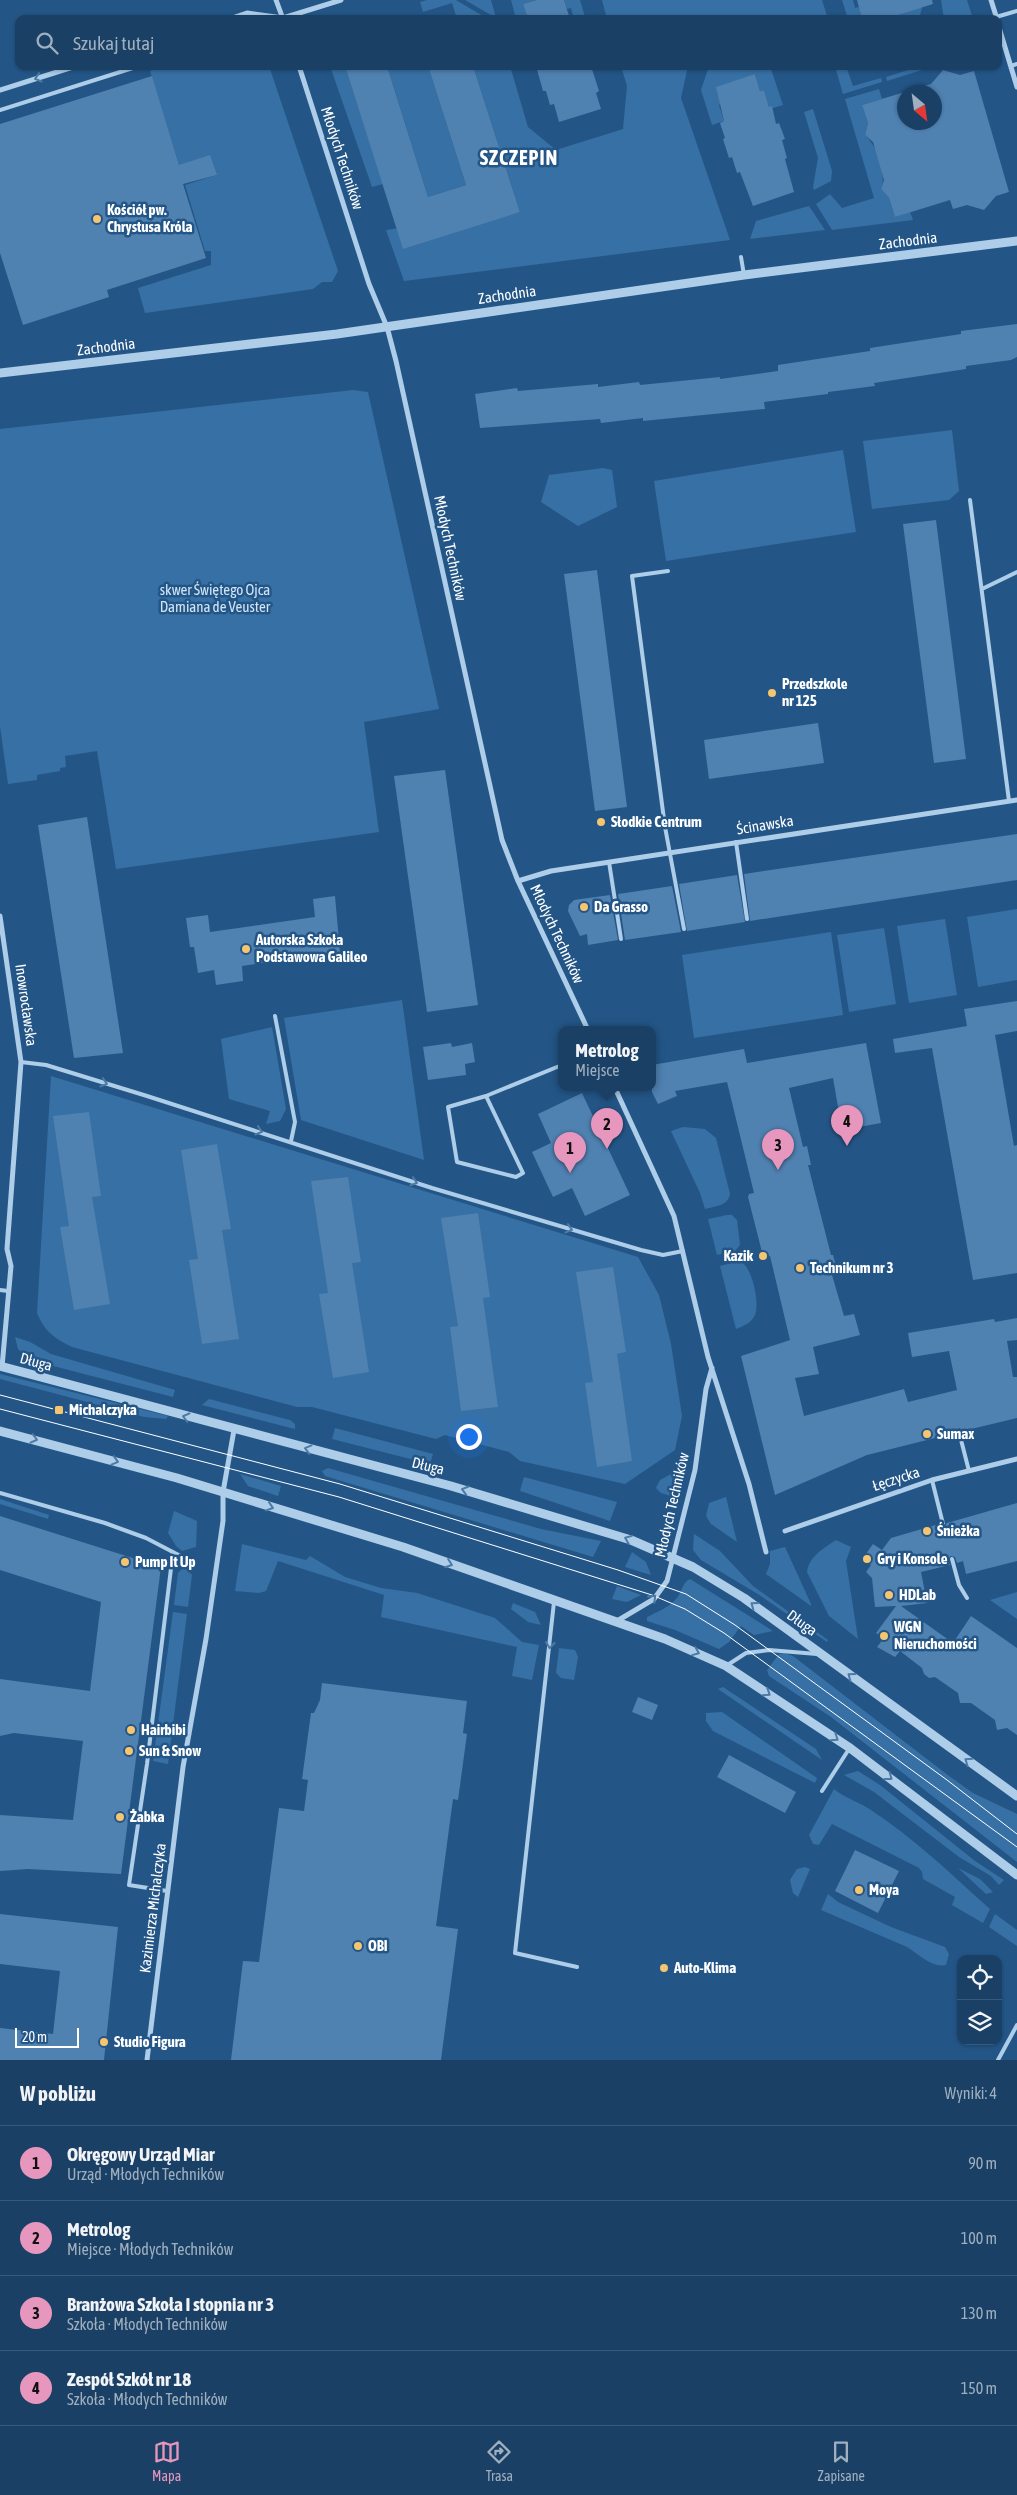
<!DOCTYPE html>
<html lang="pl">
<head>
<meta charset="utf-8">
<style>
	body { margin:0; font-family:"Asap Condensed",sans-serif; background:#274b6e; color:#f1f3f6 }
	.controls { position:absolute; right:15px; bottom:15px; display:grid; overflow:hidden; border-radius:10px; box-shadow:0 1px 4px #0004 }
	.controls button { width:45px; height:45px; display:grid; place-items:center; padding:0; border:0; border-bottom:1px solid #385979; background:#1a4065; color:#f1f3f6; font:25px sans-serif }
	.compass { position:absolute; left:897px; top:85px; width:45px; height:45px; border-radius:50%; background:#1a4065; box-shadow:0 1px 4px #0004; rotate:151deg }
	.scale { position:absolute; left:15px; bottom:12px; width:64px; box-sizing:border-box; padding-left:5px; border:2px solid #fff; border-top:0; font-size:14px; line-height:18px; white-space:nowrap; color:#fff; -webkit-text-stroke:4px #235687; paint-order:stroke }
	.you { position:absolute; left:468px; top:1436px; width:18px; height:18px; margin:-12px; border:4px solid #fff; border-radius:50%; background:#1a73e8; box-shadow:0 0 0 8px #1a73e833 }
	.badge { display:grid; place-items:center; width:32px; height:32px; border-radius:50%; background:#e797bd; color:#111; font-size:16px; font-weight:700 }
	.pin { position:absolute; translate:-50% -41px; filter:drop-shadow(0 1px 2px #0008) }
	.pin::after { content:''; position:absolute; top:26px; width:18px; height:15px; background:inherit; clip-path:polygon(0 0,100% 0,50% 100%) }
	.popup { position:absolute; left:558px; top:1026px; width:98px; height:65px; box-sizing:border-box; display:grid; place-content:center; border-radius:10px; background:#1a4065; filter:drop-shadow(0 1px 4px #0005); font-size:16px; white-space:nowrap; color:#9fafbf }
	.popup b { font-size:19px; color:#f1f3f6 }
	.popup::after { content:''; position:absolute; left:50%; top:100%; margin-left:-10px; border:10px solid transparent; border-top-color:#1a4065 }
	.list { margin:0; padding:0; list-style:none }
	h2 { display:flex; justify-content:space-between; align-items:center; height:65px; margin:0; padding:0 20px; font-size:21px }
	h2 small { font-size:16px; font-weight:400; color:#9fafbf }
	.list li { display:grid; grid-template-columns:32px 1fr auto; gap:15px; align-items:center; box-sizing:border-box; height:75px; padding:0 20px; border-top:1px solid #385979 }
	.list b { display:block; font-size:19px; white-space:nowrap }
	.list p { margin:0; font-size:16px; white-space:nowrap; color:#9fafbf }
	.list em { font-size:16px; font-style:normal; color:#9fafbf }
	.icon { flex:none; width:28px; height:28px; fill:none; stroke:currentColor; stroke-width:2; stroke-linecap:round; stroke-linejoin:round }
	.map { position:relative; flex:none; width:1017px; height:2060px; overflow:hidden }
	.search { position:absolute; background:#1a4065; box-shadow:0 1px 4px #0004; left:15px; right:15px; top:15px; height:55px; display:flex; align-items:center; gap:12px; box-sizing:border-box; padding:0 18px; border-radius:10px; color:#9fafbf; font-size:19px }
	.sheet { height:365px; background:#1a4065 }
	nav { display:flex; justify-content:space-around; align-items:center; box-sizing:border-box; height:70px; border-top:1px solid #385979; background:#1a4065; font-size:14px; color:#9fafbf }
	nav a { display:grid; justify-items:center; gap:2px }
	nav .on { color:#e797bd }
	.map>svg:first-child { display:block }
</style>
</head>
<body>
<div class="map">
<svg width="1017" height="2060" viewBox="0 0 1017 2060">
	<rect width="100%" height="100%" fill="#235687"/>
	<path fill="#3770a4" d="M427,0H456L488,19H457L452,3L423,12L420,2Z
		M465,0H491L496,18Z
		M511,0H537L523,4L528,19H516Z
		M564,0H580L585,17L574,19L571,8L567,9Z
		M602,0H822L828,19H607Z
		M842,0H853L855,8L859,7L862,19H848Z
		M919,0L922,8L919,19H879Z
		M941,0H967L973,19H944Z
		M164,66H269L338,271L332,282H322L313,289L145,313L138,288L211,265V251H205L185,185L217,175L179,165L150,71Z
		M330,66H345L383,184L372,187Z
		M387,66H428L466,185L428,197Z
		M473,66H510L528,127L556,150L623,129L627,86L621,66H688L681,98L730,240L404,281L386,230L520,212Z
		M709,66H770L783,105L773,108L769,107L764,90L760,91L755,74L719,105L724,121L712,125L701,90Z
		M835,66H846L853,86L881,78L882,82L843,94Z
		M921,66H935L887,81L886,77Z
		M879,89L882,99L862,105L868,123L865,135C877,146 887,173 881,189L889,198L895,217L910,212L913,220L832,230L816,204L830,194L842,208L874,198L845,99Z
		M813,109L832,171L831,181L814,190L813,187L818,158L804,112Z
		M809,206L825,230L750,239L756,221Z
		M353,390L368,392L439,709L364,722L379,832L116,869L97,751L65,756L66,767L60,768V771L37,775V780L8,784L0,726V429Z
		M952,430L959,491L949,500L872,509L863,441Z
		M843,450L856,532L666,561L654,481Z
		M603,468L612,470L617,507L578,526L541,502L549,475Z
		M1017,909V980L978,987L967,917Z
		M945,919L957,995L909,1003L897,926Z
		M884,928L896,1004L849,1012L837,935Z
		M831,932L843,1015L694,1038L682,955Z
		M402,1000L424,1160L301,1120L284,1018Z
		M272,1027L286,1109L280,1121L266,1124L270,1111L229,1099L221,1039Z
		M51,1076L638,1257L659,1295L671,1344L682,1416L675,1450L625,1484L520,1461L509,1452L445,1435L436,1439L312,1407H297L72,1347C54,1338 45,1332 37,1313Z
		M683,1127L705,1129L716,1138L730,1194C728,1206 716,1206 705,1209L700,1193L671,1131Z
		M727,1215H732L737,1220L740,1245L735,1251L717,1255L708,1219Z
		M740,1261C752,1266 760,1303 755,1315C751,1323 744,1326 736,1329L720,1266Z
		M15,1337L30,1342L51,1354L175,1390L173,1397L30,1360L18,1349Z
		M0,1374L168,1416L166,1419L144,1417L0,1379Z
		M209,1399L290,1420L295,1424V1429L202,1405Z
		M335,1428L433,1454L430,1464L332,1439Z
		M328,1468L541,1529L601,1541L593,1557L325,1476L322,1471Z
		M673,1473H683L677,1498L661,1493L656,1488L660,1480Z
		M240,1474L281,1486L278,1496L248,1486Z
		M524,1477L617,1502L610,1521L520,1491Z
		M726,1497L737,1542L711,1524L706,1516L709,1503Z
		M0,1499L49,1515L48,1519L0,1504Z
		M174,1511L197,1521L196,1547L182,1551L176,1546L168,1533Z
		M694,1534L720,1551L753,1586L828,1640L827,1642L761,1596L701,1560L693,1550Z
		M836,1540L851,1547L846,1561L858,1639L829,1616L807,1572C809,1556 824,1548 836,1540Z
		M242,1544L306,1560L310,1556L345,1577L381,1588L417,1593L495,1618L522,1642L539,1645L532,1680L512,1676L517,1647L381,1617L384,1595L278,1561L266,1591L259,1593L235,1591Z
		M785,1547L811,1604V1606L766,1574L770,1564V1551Z
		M632,1552L646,1562L651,1575L625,1567Z
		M182,1569H186L192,1575L188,1607L174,1605L178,1573Z
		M690,1579L773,1631L754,1635L741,1626L729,1642L719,1649L675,1630L647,1621V1617C657,1612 668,1608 676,1599C682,1593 682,1582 690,1579Z
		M617,1586L641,1595L627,1602L612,1599Z
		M1017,1592V1619L990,1600Z
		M513,1603L535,1612L541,1625L528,1622L511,1609Z
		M173,1612L187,1614L168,1764L153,1761Z
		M559,1648L575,1650L578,1657L574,1680L561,1678L556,1673Z
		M784,1653L793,1656L949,1776L973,1793L1017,1814V1862L831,1717L769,1676L767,1670L779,1654Z
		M723,1687L816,1749L822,1760L718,1689Z
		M722,1712L817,1778L815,1783L713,1731L706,1721V1713Z
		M858,1771L880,1785L975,1861L1004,1880L999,1885L991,1876L959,1857L874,1792L844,1775Z
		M834,1789C845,1798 859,1802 871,1810C914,1838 952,1875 990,1909L983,1923L952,1905L955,1897L923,1879L922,1872L919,1868L832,1824L819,1845L813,1844L809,1835Z
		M805,1867L810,1869L798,1897L793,1893L790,1880L797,1869Z
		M958,1868L980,1879L993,1892L986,1894Z
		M828,1894L838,1902L891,1927L945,1947L949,1954L946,1965C932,1968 918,1954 907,1947L821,1910Z
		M995,1914L1017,1930V1946L989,1927Z"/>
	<path fill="#4f81b1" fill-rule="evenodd" d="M537,0H564L570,19H528L523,4Z
		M857,0H932L933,4L885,19H862Z
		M345,66H387L428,197L466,185L428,66H473L520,212L403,249Z
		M536,66H591L599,91L596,93L601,109L559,122L554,104L550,105L546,91H543Z
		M943,70L960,75L974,71L1009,192L996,196L984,210L967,205L953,209L950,200L895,217L889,198L881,189L884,180L873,142L865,135L868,123L862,105L931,84ZM904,92H934V122H904Z
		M755,74L760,91L764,90L769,107L772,106L776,124L779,123L785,139L782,140L787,158L785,159L794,192L753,206L740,172L737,173L732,157L729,158L723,139L725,138L720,123L724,121L716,87Z
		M152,76L179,165L210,155L217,175L183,184L206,258L107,290L109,297L23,325L0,253V124Z
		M1017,324V357L1011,360L966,366V369L874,383L875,386L828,392V394L764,402L765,409L643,421V418L601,423L600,419L480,428L475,394L517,388L518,391L598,384V387L639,382L640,385L720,377V379L778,371V365L870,351V348L961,334V331Z
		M936,520L966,759L934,763L903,524Z
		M597,570L627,807L595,811L564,574Z
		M818,723L824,763L709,779L704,740Z
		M445,770L478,1005L427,1012L394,776Z
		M87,817L123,1053L74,1058L38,825Z
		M1017,834V880L750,921L744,874Z
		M737,875L745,922L687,931L679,884Z
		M672,886L681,932L625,940L618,894Z
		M610,895L618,940L588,945L587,934L580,936L568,911L569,905L574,900Z
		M335,896L340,952L319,955V957L298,960L297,958L242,966L243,981L216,985L214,970L198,973L194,947H190L186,918L208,915L210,932L315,917L313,899Z
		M1017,1001V1031L995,1035L1014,1146L1017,1145V1273L973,1280L932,1048L895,1053L893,1039L967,1026L964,1009Z
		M451,1043L452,1047L472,1043L475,1062L465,1064L466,1075L428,1080L423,1047Z
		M866,1043L881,1123L842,1130L833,1078L789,1088L803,1147L807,1146L811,1165H808L831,1255H833L838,1273L832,1275L844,1316L854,1314L860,1335L813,1347L819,1374L795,1378L804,1416L904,1389L908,1402L957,1390L949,1351L912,1357L908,1333L994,1319L995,1322L1017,1318V1340L1007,1341L1013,1377H1017V1418L963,1431L959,1428L955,1433L867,1455L775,1495L741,1356L790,1340L770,1256L764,1258L763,1256L748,1197L749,1194L754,1193L727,1082L675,1091L677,1096L658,1104L652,1092V1065L744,1049L747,1063Z
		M582,1093L630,1195L585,1216L572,1188L553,1197L532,1152L551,1143L538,1114Z
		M89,1112L101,1196L92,1197L110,1304L74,1310L60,1227L69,1226L53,1116Z
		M217,1144L231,1229L222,1230L239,1339L202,1344L189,1260L198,1259L181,1150Z
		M348,1177L361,1262L352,1263L369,1372L333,1378L319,1294L328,1293L311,1181Z
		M478,1213L490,1297L483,1298L498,1407L461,1411L450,1327L458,1326L441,1218Z
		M613,1267L626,1352L617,1354L632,1461L597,1467L585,1383L593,1382L576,1272Z
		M1017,1503V1561L966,1574L963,1561L957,1563L955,1557L951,1556L948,1559L950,1565L921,1572L927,1603L901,1606L953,1643L971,1616L1017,1648V1735L1007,1728L997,1730L995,1720L971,1703H960L958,1693L935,1677L929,1678L924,1674L922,1668L900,1651L895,1657L877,1647L884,1638L876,1633L896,1606L875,1607L872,1578L866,1572L871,1565L863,1558L873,1544L882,1550L891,1538L939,1524L944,1527L947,1523Z
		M0,1516L161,1567L121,1874L28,1869L0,1871V1815L73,1820L83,1741L14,1733L0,1736V1679L90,1691L101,1602L0,1570Z
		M322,1683L467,1701L463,1733L467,1734L458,1800L453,1799L436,1926L458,1929L441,2060H231L243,1961L259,1962L279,1808L304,1811L308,1780L302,1779L311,1713H314L320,1700Z
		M638,1697L658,1705L652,1720L632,1712Z
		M729,1755L796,1792L785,1813L717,1777Z
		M855,1850L899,1871L878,1913L835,1891Z
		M0,1914L118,1927L104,2060H0V2028L53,2034L60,1971L0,1964Z"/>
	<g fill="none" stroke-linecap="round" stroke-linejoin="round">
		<path stroke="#adcde9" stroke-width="4" d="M996,17L1017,11
			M1011,66L1017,64
			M0,110L139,66
			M741,257L744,275
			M970,500L1009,801
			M668,571L632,576L665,827L684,929
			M982,589L1017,572
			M736,842L747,919
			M609,862L621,939
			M275,1016L295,1122L291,1141
			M21,1062L46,1065L147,1096L432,1188L641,1250L663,1255L683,1251
			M486,1096L523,1173L516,1177L457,1162L448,1107L486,1096L562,1065
			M0,1290L8,1291
			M959,1432L969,1471
			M932,1480L943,1524
			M0,1493L105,1523L146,1538L192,1562
			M952,1559L959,1585L967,1598
			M554,1602L515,1953L577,1967
			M726,1666L746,1653L769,1650L817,1654
			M822,1791L849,1749
			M167,1891L129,1885L147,1764L173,1552
			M998,2060L1017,2025"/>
		<path stroke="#adcde9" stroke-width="5" d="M276,0L283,19
			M991,0L997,19
			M229,19L247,13L283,18L341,0
			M998,24L1017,87
			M299,66L369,284L387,327L396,361L502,840L518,881L588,1030
			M0,90L76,66
			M518,881L551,871L1017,800
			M0,916L21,1062L7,1249L11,1266L2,1367
			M615,1088L674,1216L708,1357L749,1484L766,1552
			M785,1531L932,1480L1017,1459
			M617,1621L654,1599L667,1581L695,1470L706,1389L712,1368
			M147,2060L183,1767L206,1639L223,1521V1492L234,1430"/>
		<path stroke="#adcde9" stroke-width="9" d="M0,373L337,334L744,275L1017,241
			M0,1366L451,1486L631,1540L693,1567L744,1598L1017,1796
			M0,1431L177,1478L403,1547L665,1639L726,1666L850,1748L1017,1875"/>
		<path stroke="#fff" stroke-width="1" d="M0,1395L340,1484L618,1570L686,1594L735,1625L947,1780L1017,1834
			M0,1409L339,1497L652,1595L685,1609L724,1633L1017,1847"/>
	</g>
	<defs><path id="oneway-chevron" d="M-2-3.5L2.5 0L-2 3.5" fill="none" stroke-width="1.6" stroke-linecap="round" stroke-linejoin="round" transform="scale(1.25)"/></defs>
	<g stroke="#4c7aa4">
		<use href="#oneway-chevron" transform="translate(38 78) rotate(163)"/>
		<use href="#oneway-chevron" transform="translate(104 1083) rotate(17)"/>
		<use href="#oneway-chevron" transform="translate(259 1131) rotate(17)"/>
		<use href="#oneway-chevron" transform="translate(414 1182) rotate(18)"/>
		<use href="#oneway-chevron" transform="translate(569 1229) rotate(17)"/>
		<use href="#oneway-chevron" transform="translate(186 1417) rotate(-166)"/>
		<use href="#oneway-chevron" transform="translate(34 1439) rotate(14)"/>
		<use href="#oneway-chevron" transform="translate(308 1449) rotate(-165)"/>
		<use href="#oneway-chevron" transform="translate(115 1461) rotate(15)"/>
		<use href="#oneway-chevron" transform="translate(465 1490) rotate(-164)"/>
		<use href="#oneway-chevron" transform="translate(270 1507) rotate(18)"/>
		<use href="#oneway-chevron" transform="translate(628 1539) rotate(-158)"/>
		<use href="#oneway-chevron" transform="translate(449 1564) rotate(20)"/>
		<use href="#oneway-chevron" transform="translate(653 1598) rotate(-44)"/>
		<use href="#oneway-chevron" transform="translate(754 1605) rotate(-144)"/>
		<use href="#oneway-chevron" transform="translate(550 1645) rotate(97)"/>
		<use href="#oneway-chevron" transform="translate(696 1652) rotate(22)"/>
		<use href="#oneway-chevron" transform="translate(851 1676) rotate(-144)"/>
		<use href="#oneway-chevron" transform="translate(767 1693) rotate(33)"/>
		<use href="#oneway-chevron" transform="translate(835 1738) rotate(34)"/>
		<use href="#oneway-chevron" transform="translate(968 1761) rotate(-145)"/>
		<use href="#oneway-chevron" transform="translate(889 1777) rotate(37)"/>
	</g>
	<g fill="#f5c56f" stroke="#235687" stroke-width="2">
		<circle cx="97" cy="219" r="5"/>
		<circle cx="772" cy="693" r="5"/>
		<circle cx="601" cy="822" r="5"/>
		<circle cx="584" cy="907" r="5"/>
		<circle cx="246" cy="949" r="5"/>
		<circle cx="763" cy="1256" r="5"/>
		<circle cx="800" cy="1268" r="5"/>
		<rect x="54" y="1405" width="10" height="10" rx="2.5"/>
		<circle cx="927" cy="1434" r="5"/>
		<circle cx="927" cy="1531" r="5"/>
		<circle cx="867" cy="1559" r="5"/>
		<circle cx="125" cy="1562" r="5"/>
		<circle cx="889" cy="1595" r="5"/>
		<circle cx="884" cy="1636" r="5"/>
		<circle cx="131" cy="1730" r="5"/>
		<circle cx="129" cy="1751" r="5"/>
		<circle cx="120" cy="1817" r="5"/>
		<circle cx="859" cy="1890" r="5"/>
		<circle cx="358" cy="1946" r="5"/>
		<circle cx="664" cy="1968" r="5"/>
		<circle cx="104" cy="2042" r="5"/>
	</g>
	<g text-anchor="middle" stroke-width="5" stroke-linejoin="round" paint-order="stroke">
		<g font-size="15" fill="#fff" stroke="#235687">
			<text transform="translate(342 158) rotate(72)" y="5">Młodych Techników</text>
			<text transform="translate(908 241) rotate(-7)" y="5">Zachodnia</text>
			<text transform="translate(507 295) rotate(-8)" y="5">Zachodnia</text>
			<text transform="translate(106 347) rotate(-7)" y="5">Zachodnia</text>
			<text transform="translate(450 548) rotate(78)" y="5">Młodych Techników</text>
			<text transform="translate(765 825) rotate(-9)" y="5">Ścinawska</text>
			<text transform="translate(557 934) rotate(65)" y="5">Młodych Techników</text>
			<text transform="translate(26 1005) rotate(82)" y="5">Inowrocławska</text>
			<text transform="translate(36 1362) rotate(15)" y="5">Długa</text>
			<text transform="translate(428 1466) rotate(14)" y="5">Długa</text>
			<text transform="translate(896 1479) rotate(-18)" y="5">Łęczycka</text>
			<text transform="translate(672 1505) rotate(-77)" y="5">Młodych Techników</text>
			<text transform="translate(802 1623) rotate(36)" y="5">Długa</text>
			<text transform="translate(153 1908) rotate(-83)" y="5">Kazimierza Michalczyka</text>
		</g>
		<g font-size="15" font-weight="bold" fill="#fff" stroke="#235687" text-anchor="start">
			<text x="107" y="215">Kościół pw.<tspan x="107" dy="17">Chrystusa Króla</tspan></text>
			<text x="782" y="689">Przedszkole<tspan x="782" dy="17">nr 125</tspan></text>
			<text x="611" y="827">Słodkie Centrum</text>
			<text x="594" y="912">Da Grasso</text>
			<text x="256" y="945">Autorska Szkoła<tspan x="256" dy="17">Podstawowa Galileo</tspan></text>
			<text x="753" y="1261" text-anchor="end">Kazik</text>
			<text x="810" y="1273">Technikum nr 3</text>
			<text x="69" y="1415">Michalczyka</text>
			<text x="937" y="1439">Sumax</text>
			<text x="937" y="1536">Śnieżka</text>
			<text x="877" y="1564">Gry i Konsole</text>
			<text x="135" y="1567">Pump It Up</text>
			<text x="899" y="1600">HDLab</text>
			<text x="894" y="1632">WGN<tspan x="894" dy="17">Nieruchomości</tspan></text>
			<text x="141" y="1735">Hairbibi</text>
			<text x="139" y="1756">Sun &amp; Snow</text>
			<text x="130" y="1822">Żabka</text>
			<text x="869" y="1895">Moya</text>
			<text x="368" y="1951">OBI</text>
			<text x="674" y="1973">Auto-Klima</text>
			<text x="114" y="2047">Studio Figura</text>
		</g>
		<g font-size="15" fill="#d1e5f7" stroke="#235687">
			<text x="215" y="595">skwer Świętego Ojca<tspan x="215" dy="17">Damiana de Veuster</tspan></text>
		</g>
		<g font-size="20" font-weight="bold" letter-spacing="1" fill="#fff" stroke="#235687">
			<text x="519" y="165">SZCZEPIN</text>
		</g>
	</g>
</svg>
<div class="controls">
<button><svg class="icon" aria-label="locate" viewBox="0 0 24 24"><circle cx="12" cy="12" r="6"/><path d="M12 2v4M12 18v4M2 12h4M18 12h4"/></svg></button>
<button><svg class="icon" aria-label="layers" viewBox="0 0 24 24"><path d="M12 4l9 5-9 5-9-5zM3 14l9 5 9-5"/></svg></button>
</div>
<svg class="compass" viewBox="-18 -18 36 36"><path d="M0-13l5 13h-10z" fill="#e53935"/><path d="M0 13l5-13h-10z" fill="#9fafbf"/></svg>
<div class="scale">20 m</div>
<div class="you"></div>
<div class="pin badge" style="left:570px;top:1173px">1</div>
<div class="pin badge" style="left:607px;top:1149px">2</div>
<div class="popup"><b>Metrolog</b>Miejsce</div>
<div class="pin badge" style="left:778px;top:1170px">3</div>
<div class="pin badge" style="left:847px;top:1146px">4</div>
<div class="search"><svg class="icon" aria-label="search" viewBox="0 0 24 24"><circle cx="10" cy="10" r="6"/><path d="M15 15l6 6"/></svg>Szukaj tutaj</div>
</div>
<section class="sheet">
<h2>W pobliżu<small>Wyniki: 4</small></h2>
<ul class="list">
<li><span class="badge">1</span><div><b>Okręgowy Urząd Miar</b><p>Urząd · Młodych Techników</p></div><em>90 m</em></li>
<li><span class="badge">2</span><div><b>Metrolog</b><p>Miejsce · Młodych Techników</p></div><em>100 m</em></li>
<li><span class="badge">3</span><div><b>Branżowa Szkoła I stopnia nr 3</b><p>Szkoła · Młodych Techników</p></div><em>130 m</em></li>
<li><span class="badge">4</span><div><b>Zespół Szkół nr 18</b><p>Szkoła · Młodych Techników</p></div><em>150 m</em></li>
</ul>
</section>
<nav>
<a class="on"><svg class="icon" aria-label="map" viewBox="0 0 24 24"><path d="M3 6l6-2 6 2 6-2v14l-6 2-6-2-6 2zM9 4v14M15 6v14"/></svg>Mapa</a>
<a><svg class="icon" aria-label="directions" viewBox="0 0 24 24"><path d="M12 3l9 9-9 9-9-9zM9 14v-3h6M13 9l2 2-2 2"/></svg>Trasa</a>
<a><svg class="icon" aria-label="saved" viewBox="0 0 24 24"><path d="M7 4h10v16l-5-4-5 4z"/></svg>Zapisane</a>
</nav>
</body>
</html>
